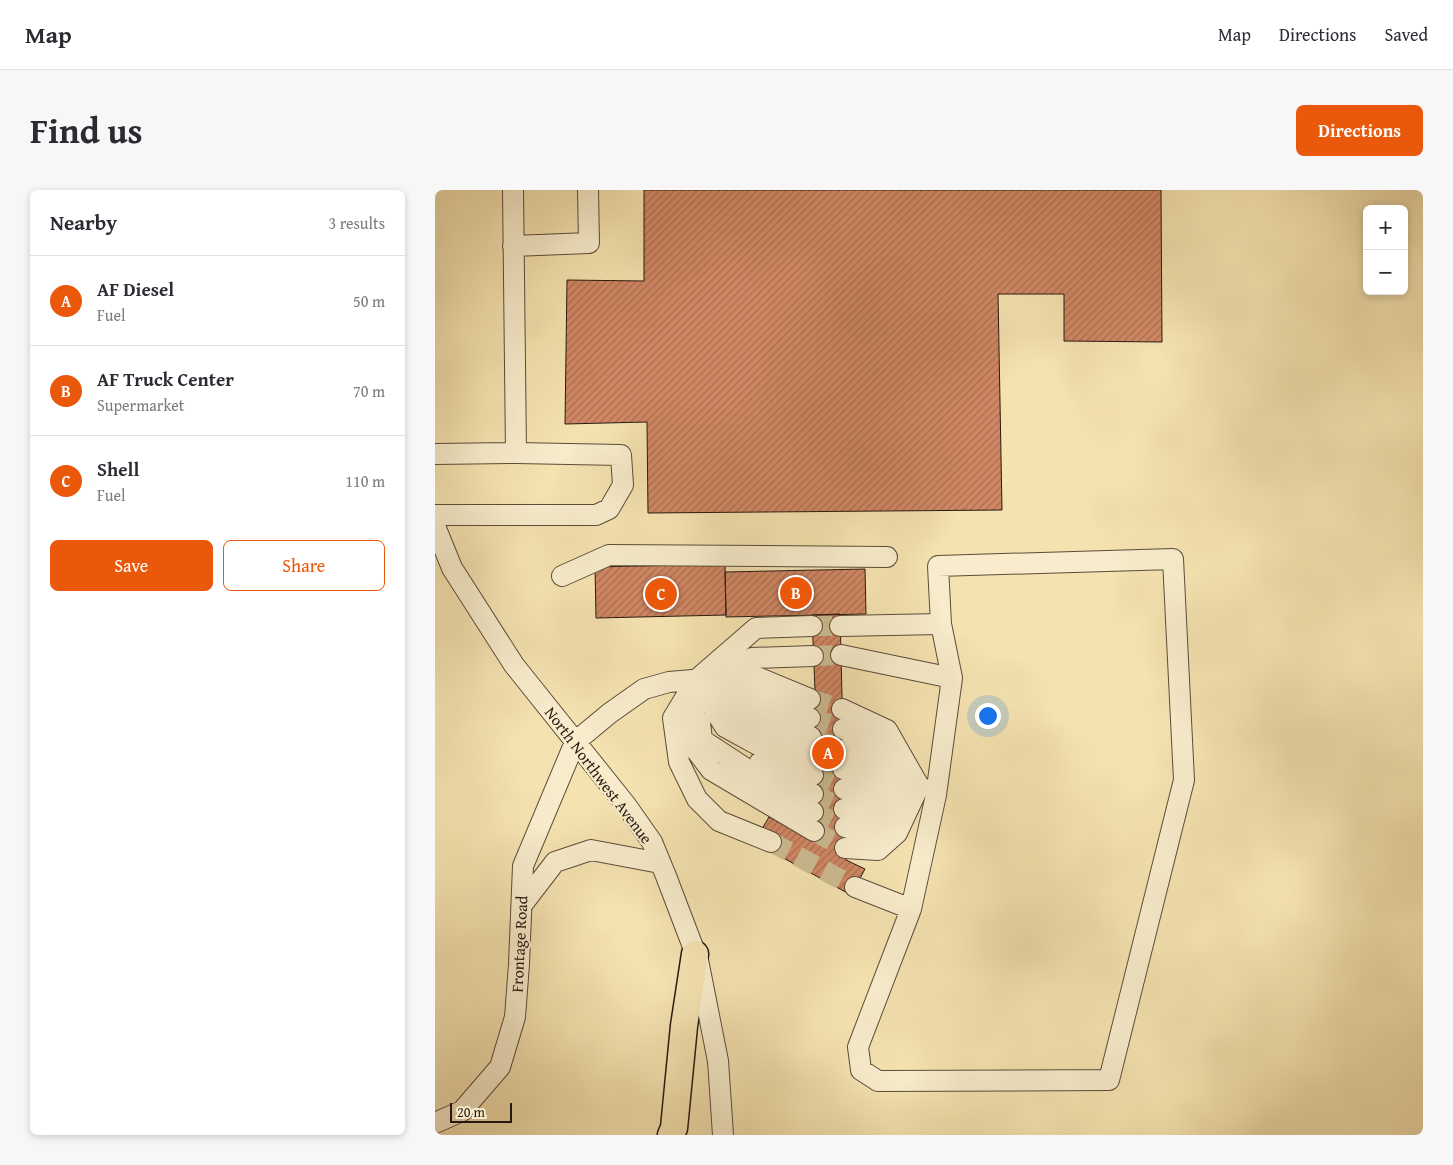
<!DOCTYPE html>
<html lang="en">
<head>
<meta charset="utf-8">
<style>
	body { margin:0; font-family:"Gentium Book Plus",serif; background:#f7f7f7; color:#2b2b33 }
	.controls { position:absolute; right:15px; top:15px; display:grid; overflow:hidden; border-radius:8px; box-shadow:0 2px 8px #0003 }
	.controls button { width:45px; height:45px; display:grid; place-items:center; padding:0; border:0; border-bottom:1px solid #e1e1e2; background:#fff; color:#2b2b33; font:25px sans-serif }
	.scale { position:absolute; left:15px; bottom:12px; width:62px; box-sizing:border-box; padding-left:5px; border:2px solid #291a11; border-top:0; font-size:14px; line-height:18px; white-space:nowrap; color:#291a11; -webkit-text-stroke:4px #f8eccc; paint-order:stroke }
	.you { position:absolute; left:552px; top:525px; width:18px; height:18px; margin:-12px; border:4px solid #fff; border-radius:50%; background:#1a73e8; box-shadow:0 0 0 8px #1a73e833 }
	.badge { display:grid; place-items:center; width:32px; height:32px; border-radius:50%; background:#ea580c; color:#fff; font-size:16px; font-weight:700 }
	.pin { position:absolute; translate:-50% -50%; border:2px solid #fff; box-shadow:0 1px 5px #0006 }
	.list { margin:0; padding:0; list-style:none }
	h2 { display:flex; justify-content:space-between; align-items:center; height:65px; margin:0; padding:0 20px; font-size:21px }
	h2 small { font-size:16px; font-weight:400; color:#7c7c81 }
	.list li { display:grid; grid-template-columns:32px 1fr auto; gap:15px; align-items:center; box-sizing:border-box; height:90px; padding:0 20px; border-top:1px solid #e1e1e2 }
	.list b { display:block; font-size:19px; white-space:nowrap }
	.list p { margin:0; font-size:16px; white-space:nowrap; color:#7c7c81 }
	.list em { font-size:16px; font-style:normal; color:#7c7c81 }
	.actions { display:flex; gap:10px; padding:15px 20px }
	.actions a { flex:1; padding:11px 0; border:1px solid #ea580c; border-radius:8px; text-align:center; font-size:18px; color:#ea580c }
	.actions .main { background:#ea580c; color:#fff }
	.map { position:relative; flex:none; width:988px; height:945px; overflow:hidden; border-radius:8px }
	header { display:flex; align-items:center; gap:30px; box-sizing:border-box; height:70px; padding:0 25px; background:#fff; border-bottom:1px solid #e1e1e2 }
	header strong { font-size:24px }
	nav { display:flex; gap:28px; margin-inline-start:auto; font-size:18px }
	.intro { display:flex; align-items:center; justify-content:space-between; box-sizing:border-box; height:120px; padding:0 30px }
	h1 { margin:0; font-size:35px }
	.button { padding:12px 22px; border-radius:8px; background:#ea580c; color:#fff; font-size:18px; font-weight:700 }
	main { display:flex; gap:30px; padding:0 30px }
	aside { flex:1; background:#fff; border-radius:8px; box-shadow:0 2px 8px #0003 }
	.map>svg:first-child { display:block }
</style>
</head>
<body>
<header>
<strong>Map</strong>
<nav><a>Map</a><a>Directions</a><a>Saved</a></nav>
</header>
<div class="intro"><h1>Find us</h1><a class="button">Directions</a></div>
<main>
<aside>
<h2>Nearby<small>3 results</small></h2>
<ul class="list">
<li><span class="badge">A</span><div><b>AF Diesel</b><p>Fuel</p></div><em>50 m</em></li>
<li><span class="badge">B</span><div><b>AF Truck Center</b><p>Supermarket</p></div><em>70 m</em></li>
<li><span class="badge">C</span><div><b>Shell</b><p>Fuel</p></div><em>110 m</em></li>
</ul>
<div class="actions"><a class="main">Save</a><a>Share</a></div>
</aside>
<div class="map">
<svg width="988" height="945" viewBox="0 0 988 945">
	<defs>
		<pattern id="building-hatch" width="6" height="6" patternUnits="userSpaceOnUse" patternTransform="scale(1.25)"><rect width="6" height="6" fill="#d18764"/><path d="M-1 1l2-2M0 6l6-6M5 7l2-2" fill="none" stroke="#aa6e51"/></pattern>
	</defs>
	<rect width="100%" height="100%" fill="#f4e2b0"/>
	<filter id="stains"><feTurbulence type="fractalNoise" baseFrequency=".004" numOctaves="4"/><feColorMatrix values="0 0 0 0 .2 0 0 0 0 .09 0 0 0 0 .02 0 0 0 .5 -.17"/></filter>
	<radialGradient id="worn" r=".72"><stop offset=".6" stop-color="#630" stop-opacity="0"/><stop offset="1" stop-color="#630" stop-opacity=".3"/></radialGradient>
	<path fill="url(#building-hatch)" stroke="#291a11" d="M209,0H726L727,152L629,151V104H563L567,320L213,323L212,232L130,234L132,90L209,91Z
		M290,374L291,425L161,428L160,377Z
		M430,379L431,424L291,427L290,382Z
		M405,424L411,670L430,679L416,705L332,659L327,639L334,627L375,649L372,555L380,501L377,425Z"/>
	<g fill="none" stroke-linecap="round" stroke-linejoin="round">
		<path stroke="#cbba90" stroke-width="20" stroke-dasharray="20 10" stroke-linecap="butt" d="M377,436H405
			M378,466L406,465
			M375,509L407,519
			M375,528L408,539
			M376,547L408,560
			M377,566L408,579
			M378,585L409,599
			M378,604L409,619
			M378,622L410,637
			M379,641L410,658
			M336,652L420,697"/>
		<g stroke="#5c4c39" stroke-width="22">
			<path id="minor" d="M78,0L81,263
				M78,56L154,53L153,0
				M0,264L81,263L186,265L188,295L174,319L161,325H0
				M0,336L17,378L79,475L191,615L217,652L231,686L263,770L283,871L288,945
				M738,369L749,590L674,890L443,891L426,880L423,857L476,719L501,605L517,488L506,434L503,376Z
				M127,386L174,365L452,367
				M405,436L506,434
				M406,465L517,488
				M284,481L317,468L378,466
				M261,490L290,537L378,585
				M261,494L257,555L276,580L379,641
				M292,496L318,502L375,528
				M274,501L302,525L377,566
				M288,503L376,547
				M407,519L452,540L484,596
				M265,532L267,550L378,622
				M408,539L442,555L467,579
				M408,560L434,571L486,597
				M325,572L378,604
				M408,579L440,589L462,593
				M409,599L436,606L470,599
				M409,619L435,626L457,613
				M410,637L436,644L474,606
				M336,652L284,631L262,609L244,572L238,528L261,490L321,438L377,436
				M410,658L443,660L462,643L484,596
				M420,697L476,719
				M87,715L120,672L156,660L225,673
				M0,933L27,921L65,877L80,827L84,774L88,676L140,552L175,523L209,499L234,492L317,485L375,509"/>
		</g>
		<g stroke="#291a11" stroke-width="29">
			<path id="major" d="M236,945L239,938L249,836L260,764"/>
		</g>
		<use href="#minor" stroke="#f8eccc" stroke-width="20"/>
		<use href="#major" stroke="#f4e2b0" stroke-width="26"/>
	</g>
	<g text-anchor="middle" stroke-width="4.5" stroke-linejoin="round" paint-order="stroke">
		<g font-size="16" fill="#291a11" stroke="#f8eccc">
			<text transform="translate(164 585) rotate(53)" y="6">North Northwest Avenue</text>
			<text transform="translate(84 754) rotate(-87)" y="6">Frontage Road</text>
		</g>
	</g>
	<rect width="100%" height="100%" filter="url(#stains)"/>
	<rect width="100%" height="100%" fill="url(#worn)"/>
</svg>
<div class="controls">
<button>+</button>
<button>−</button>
</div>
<div class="scale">20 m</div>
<div class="you"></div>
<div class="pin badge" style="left:393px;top:563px">A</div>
<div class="pin badge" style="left:361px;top:403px">B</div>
<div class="pin badge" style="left:226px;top:404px">C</div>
</div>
</main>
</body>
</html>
